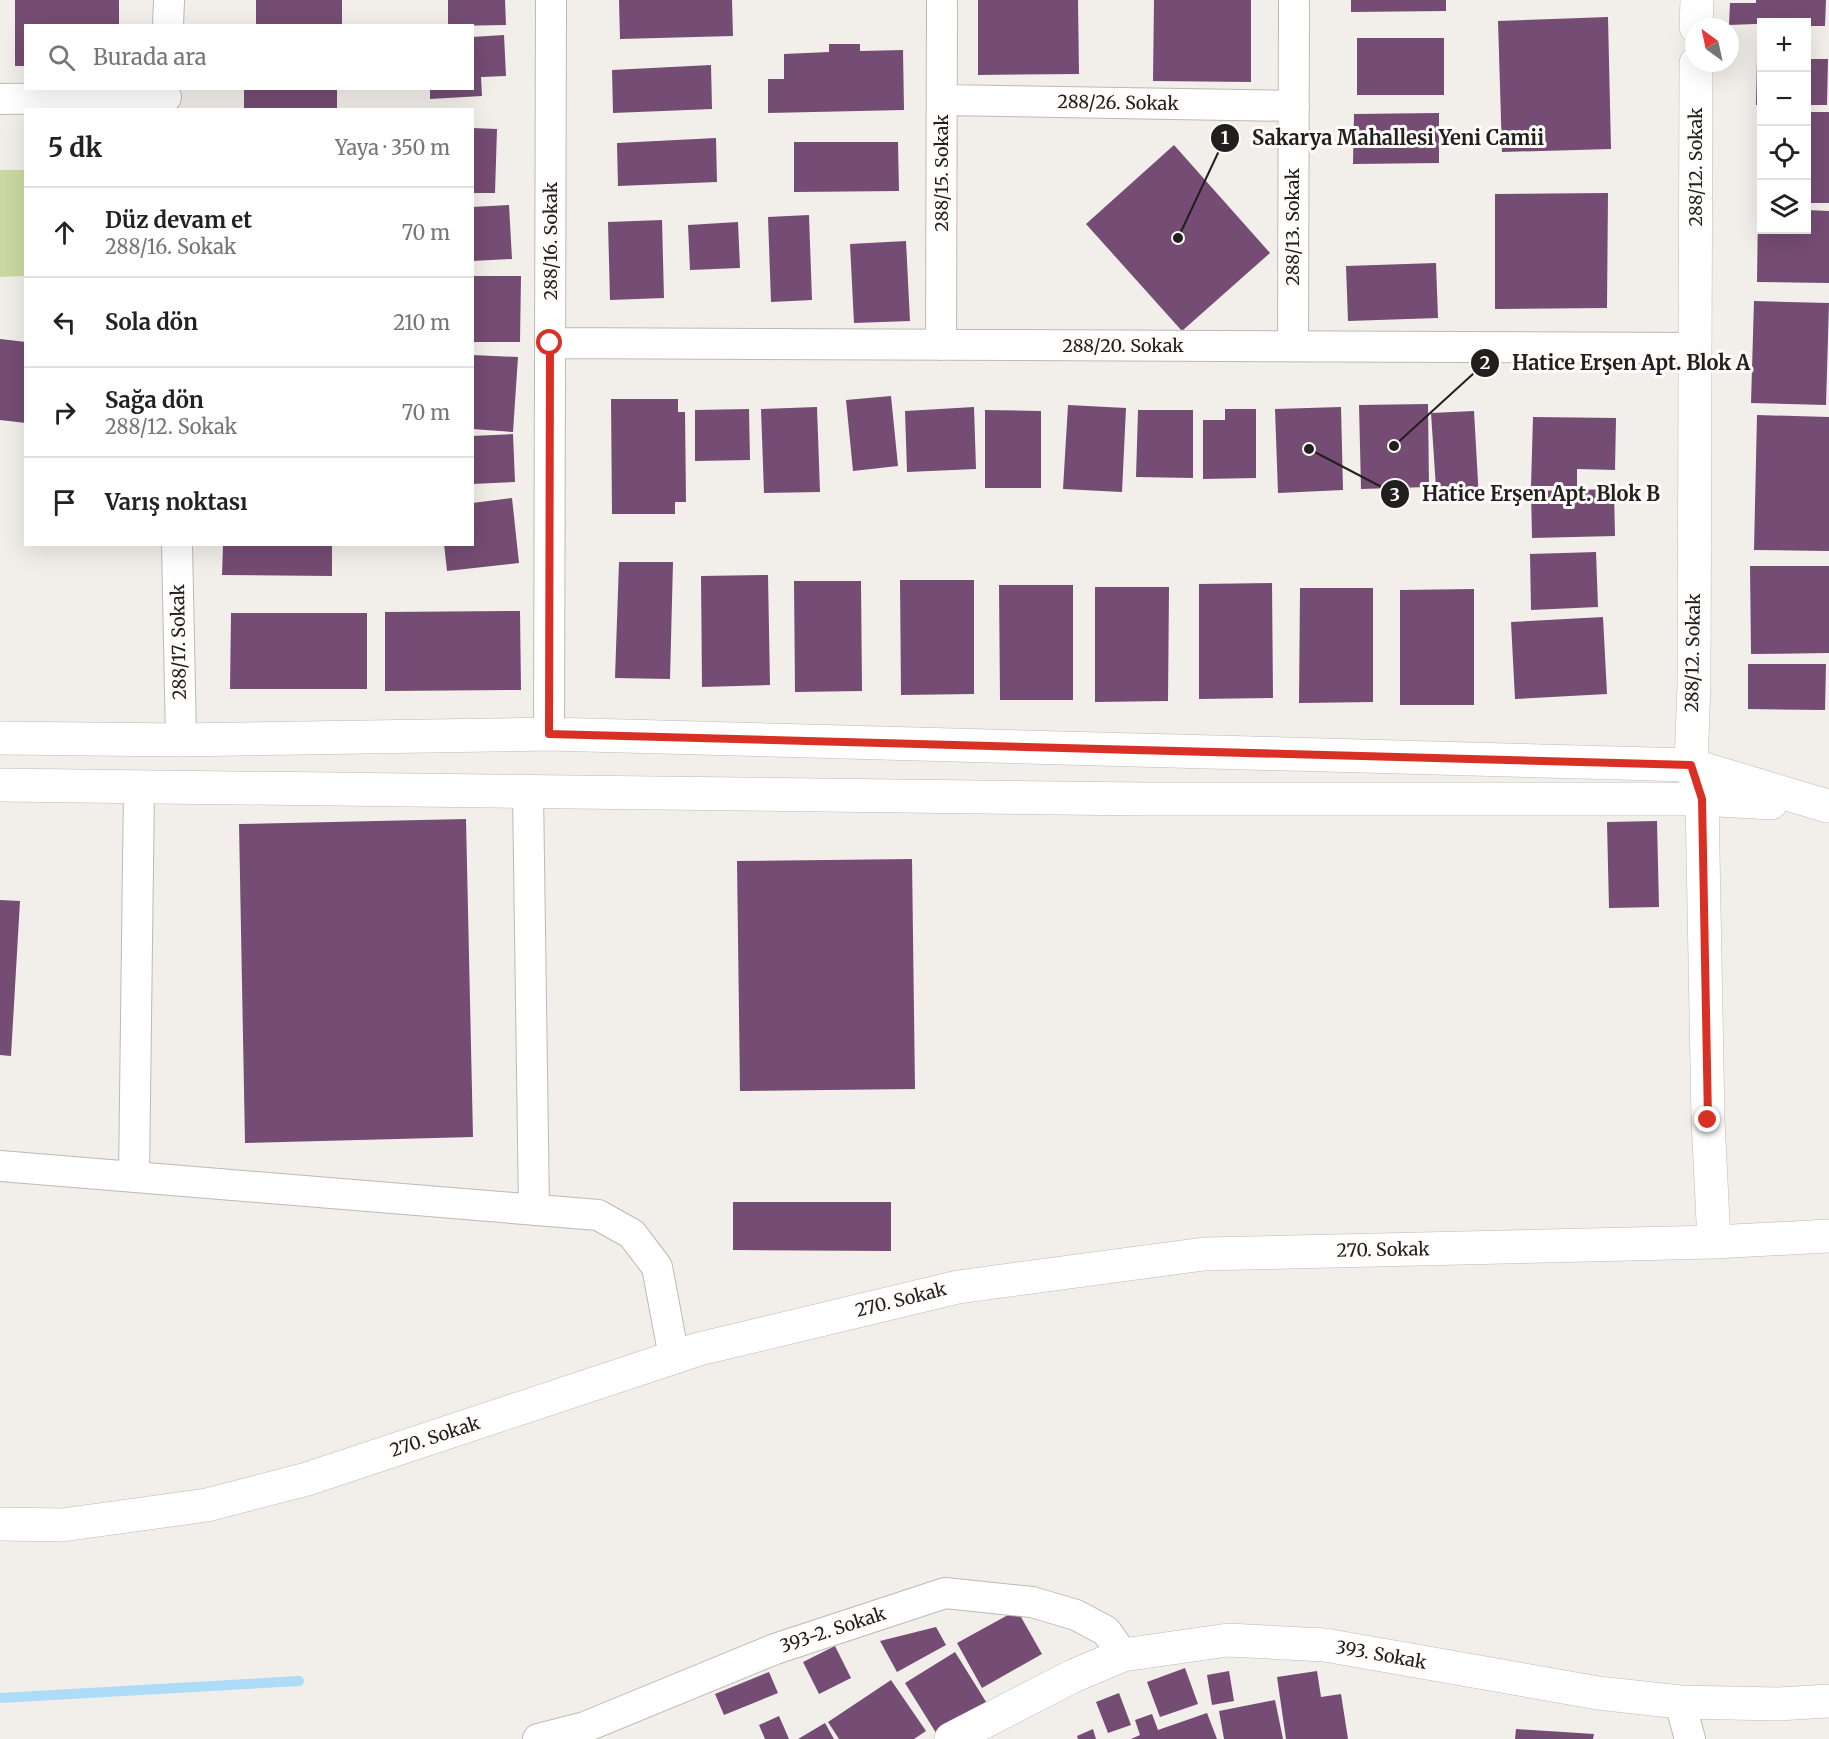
<!DOCTYPE html>
<html lang="tr">
<head>
<meta charset="utf-8">
<style>
	body { margin:0; font-family:Merriweather,serif; background:#f6f6f6; color:#222 }
	.controls { position:absolute; right:18px; top:18px; display:grid; overflow:hidden; border-radius:0px; box-shadow:0 6px 24px #0002 }
	.controls button { width:54px; height:54px; display:grid; place-items:center; padding:0; border:0; border-bottom:2px solid #e0e0e0; background:#fff; color:#222; font:30px sans-serif }
	.compass { position:absolute; left:1685px; top:18px; width:54px; height:54px; border-radius:50%; background:#fff; box-shadow:0 6px 24px #0002; rotate:327deg }
	.stop { position:absolute; width:18px; height:18px; margin:-14px; border:4px solid #d93025; border-radius:50%; background:#fff }
	.stop.end { background:#d93025; border-color:#fff; box-shadow:0 2px 6px #0008 }
	.list { margin:0; padding:0; list-style:none }
	h2 { display:flex; justify-content:space-between; align-items:center; height:78px; margin:0; padding:0 24px; font-size:26px }
	h2 small { font-size:20px; font-weight:400; color:#767676 }
	.list li { display:grid; grid-template-columns:39px 1fr auto; gap:18px; align-items:center; box-sizing:border-box; height:90px; padding:0 24px; border-top:2px solid #e0e0e0 }
	.list b { display:block; font-size:22px; white-space:nowrap }
	.list p { margin:0; font-size:20px; white-space:nowrap; color:#767676 }
	.list em { font-size:20px; font-style:normal; color:#767676 }
	.icon { flex:none; width:33px; height:33px; fill:none; stroke:currentColor; stroke-width:2; stroke-linecap:round; stroke-linejoin:round }
	.map { position:relative; flex:none; width:1829px; height:1739px; overflow:hidden }
	.search { position:absolute; background:#fff; box-shadow:0 6px 24px #0002; left:24px; top:24px; width:450px; height:66px; display:flex; align-items:center; gap:15px; box-sizing:border-box; padding:0 21px; border-radius:0px; color:#767676; font-size:22px }
	.panel { position:absolute; background:#fff; box-shadow:0 6px 24px #0002; left:24px; top:108px; width:450px; height:438px; border-radius:0px }
	.map>svg:first-child { display:block }
</style>
</head>
<body>
<div class="map">
<svg width="1829" height="1739" viewBox="0 0 1829 1739">
	<rect width="100%" height="100%" fill="#f2efea"/>
	<path fill="#cad9a2" d="M0,170H25V276L0,277Z"/>
	<g fill="none" stroke-linecap="round" stroke-linejoin="round">
		<path stroke="#acdcf8" stroke-width="10" d="M0,1698L299,1681"/>
	</g>
	<path fill="#754c73" d="M15,0H119V26H26V66H15Z
		M256,0H342V26H256Z
		M448,0H505L506,25L448,26Z
		M619,0H732L733,36L620,39Z
		M978,0H1078L1079,74L978,75Z
		M1154,0H1251V82L1153,81Z
		M1351,0H1446V11L1351,12Z
		M1756,0H1826L1825,26H1806V22L1729,25L1730,3H1756Z
		M1608,17L1611,149L1502,152L1498,21Z
		M504,35L506,76L481,77L482,96L430,99V88H472V37Z
		M1357,38H1444V95H1357Z
		M829,44H860V51L903,50L904,110L768,113V79H784V54L829,52Z
		M1757,58H1762V105H1756Z
		M1806,59H1828L1827,105H1806Z
		M711,65L712,109L613,113L612,70Z
		M244,88H337V110H244Z
		M1759,111H1762V202H1758Z
		M1806,112H1829V203H1806Z
		M1439,113V163L1353,164L1354,114Z
		M472,128L497,129L495,193H472Z
		M716,138L717,182L618,186L617,143Z
		M794,142H898L899,191L794,192Z
		M1174,145L1270,253L1182,331L1086,224Z
		M1608,193L1607,308L1495,309V194Z
		M509,205L512,259L472,261V207Z
		M1758,210H1762V230H1806V210L1829,211V283L1757,282Z
		M809,215L812,300L771,302L768,217Z
		M662,220L664,298L610,300L608,222Z
		M738,222L740,268L690,270L688,225Z
		M906,241L910,321L854,323L850,244Z
		M1436,263L1438,318L1348,321L1346,266Z
		M472,276H521L520,342H472Z
		M1754,301L1829,303L1826,405L1751,403Z
		M0,339L26,342V423L0,420Z
		M472,355L518,357L513,432L472,429Z
		M891,396L898,466L853,471L846,400Z
		M611,399H678V412H685L686,502H675V514H612Z
		M1428,404L1429,487L1361,489L1359,405Z
		M1068,405L1126,408L1122,492L1063,489Z
		M817,407L820,492L764,493L761,409Z
		M974,407L976,469L907,472L905,411Z
		M1341,407L1343,490L1278,493L1275,409Z
		M749,409L750,460L695,461V410Z
		M1225,409H1256V478L1203,479V420H1225Z
		M985,410L1041,411V488H985Z
		M1138,410H1193V478L1136,477Z
		M1474,411L1479,500L1437,503L1431,413Z
		M1757,415L1829,417V551L1754,550Z
		M1533,417L1616,418L1615,470L1577,469V486H1531Z
		M513,434L515,482L472,484V436Z
		M1614,489L1615,536L1532,538L1531,491Z
		M512,498L519,563L447,571L444,544H472V503Z
		M223,544H332V576L222,575Z
		M1596,552L1598,607L1531,610L1530,554Z
		M619,562H673L670,679L615,678Z
		M1750,566H1829V653L1751,654Z
		M768,575L770,685L702,687L701,576Z
		M900,580H974V694L901,695Z
		M794,581H861L862,691L795,692Z
		M1272,583L1273,698L1199,699V584Z
		M999,585H1073V700H1000Z
		M1095,587H1169L1168,701L1095,702Z
		M1300,588H1373V702L1299,703Z
		M1474,589V705H1400V590Z
		M520,611L521,690L385,691V612Z
		M231,613H367V689H230Z
		M1603,617L1607,694L1515,699L1511,622Z
		M1748,664H1826L1825,710L1748,709Z
		M466,819L473,1137L245,1143L239,824Z
		M1657,821L1659,907L1609,908L1607,822Z
		M912,859L915,1089L740,1091L737,861Z
		M0,900L20,901L11,1056L0,1055Z
		M733,1202H891V1251L733,1250Z
		M1017,1610L1042,1654L982,1688L957,1643Z
		M936,1627L946,1645L897,1672L880,1641Z
		M835,1646L851,1678L819,1694L803,1662Z
		M955,1652L988,1705L938,1736L905,1683Z
		M1185,1668L1198,1704L1160,1717L1147,1682Z
		M1229,1671L1234,1701L1212,1705L1207,1675Z
		M1317,1671L1321,1697L1341,1694L1348,1739H1286L1277,1677Z
		M769,1672L778,1693L724,1715L715,1694Z
		M891,1680L926,1731L914,1739H839L828,1722Z
		M1119,1693L1131,1725L1108,1733L1096,1702Z
		M1275,1700L1283,1739H1224L1219,1711Z
		M1207,1713L1217,1739H1131L1140,1735L1135,1720L1152,1714L1158,1730Z
		M779,1716L789,1739H765L759,1725Z
		M825,1723L834,1739H798Z
		M1093,1729L1096,1739H1078L1077,1736Z
		M1516,1729L1594,1734L1593,1739H1515Z"/>
	<g fill="none" stroke-linecap="round" stroke-linejoin="round">
		<g stroke="#bdb9b5" stroke-width="32">
			<path id="minor" d="M168,26L169,0
				M0,99L166,97
				M942,100L1294,106
				M550,343L1695,348
				M941,345L942,0
				M1293,346L1294,0
				M177,544L181,740
				M549,734L551,0
				M528,791L534,1210
				M0,1166L598,1215L632,1234L657,1267L674,1357
				M134,1177L139,787
				M1680,1702L1690,1739
				M538,1739L585,1727L775,1649L945,1593L1032,1602L1076,1615L1106,1631L1123,1655"/>
		</g>
		<g stroke="#bdb9b5" stroke-width="34">
			<path id="tertiary" d="M1696,27L1697,0
				M1696,63L1694,684L1691,765L1702,799L1708,1120L1714,1242
				M0,738L181,740L549,734L1691,765L1827,806
				M0,785L1145,799H1702L1771,803
				M0,1524L62,1525L207,1505L307,1479L699,1349L958,1287L1204,1254L1714,1242L1829,1236
				M951,1739L1073,1676L1123,1655L1228,1640L1325,1645L1598,1693L1680,1702L1778,1704L1829,1701"/>
		</g>
		<use href="#minor" stroke="#fff" stroke-width="30"/>
		<use href="#tertiary" stroke="#fff" stroke-width="33"/>
	</g>
	<g fill="none" stroke-linecap="round" stroke-linejoin="round">
		<path stroke="#d93025" stroke-width="8" d="M550,343L549,734L1691,765L1702,799L1708,1120"/>
	</g>
	<g text-anchor="middle" stroke-width="6" stroke-linejoin="round" paint-order="stroke">
		<g font-size="18" fill="#21201e" stroke="#fffcfa">
			<text transform="translate(1118 103) rotate(1)" y="6">288/26. Sokak</text>
			<text transform="translate(1696 167) rotate(-90)" y="6">288/12. Sokak</text>
			<text transform="translate(942 173) rotate(-90)" y="6">288/15. Sokak</text>
			<text transform="translate(1293 227) rotate(-90)" y="6">288/13. Sokak</text>
			<text transform="translate(551 241) rotate(-90)" y="6">288/16. Sokak</text>
			<text x="1123" y="352">288/20. Sokak</text>
			<text transform="translate(179 642) rotate(-91)" y="6">288/17. Sokak</text>
			<text transform="translate(1693 653) rotate(-89)" y="6">288/12. Sokak</text>
			<text transform="translate(1383 1250) rotate(-1)" y="6">270. Sokak</text>
			<text transform="translate(901 1300) rotate(-14)" y="6">270. Sokak</text>
			<text transform="translate(435 1437) rotate(-18)" y="6">270. Sokak</text>
			<text transform="translate(833 1630) rotate(-18)" y="6">393-2. Sokak</text>
			<text transform="translate(1381 1655) rotate(10)" y="6">393. Sokak</text>
		</g>
	</g>
	<path fill="none" stroke="#21201e" stroke-width="2" d="M1178 238L1225 138M1394 446L1485 363M1309 449L1395 494"/>
	<g fill="#21201e" stroke="#fffcfa" stroke-width="2">
		<circle cx="1178" cy="238" r="6"/>
		<circle cx="1394" cy="446" r="6"/>
		<circle cx="1309" cy="449" r="6"/>
		<circle cx="1225" cy="138" r="15"/>
		<circle cx="1485" cy="363" r="15"/>
		<circle cx="1395" cy="494" r="15"/>
	</g>
	<g font-size="18" text-anchor="middle" font-weight="bold" fill="#fff">
		<text x="1225" y="144">1</text>
		<text x="1485" y="369">2</text>
		<text x="1395" y="501">3</text>
	</g>
	<g font-size="20" text-anchor="middle" font-weight="bold" fill="#21201e" stroke="#fffcfa" stroke-width="6" stroke-linejoin="round" paint-order="stroke">
		<text x="1398" y="145">Sakarya Mahallesi Yeni Camii</text>
		<text x="1631" y="370">Hatice Erşen Apt. Blok A</text>
		<text x="1541" y="501">Hatice Erşen Apt. Blok B</text>
	</g>
</svg>
<div class="controls">
<button>+</button>
<button>−</button>
<button><svg class="icon" aria-label="locate" viewBox="0 0 24 24"><circle cx="12" cy="12" r="6"/><path d="M12 2v4M12 18v4M2 12h4M18 12h4"/></svg></button>
<button><svg class="icon" aria-label="layers" viewBox="0 0 24 24"><path d="M12 4l9 5-9 5-9-5zM3 14l9 5 9-5"/></svg></button>
</div>
<svg class="compass" viewBox="-18 -18 36 36"><path d="M0-13l5 13h-10z" fill="#e53935"/><path d="M0 13l5-13h-10z" fill="#767676"/></svg>
<div class="stop" style="left:550px;top:343px"></div>
<div class="stop end" style="left:1708px;top:1120px"></div>
<div class="search"><svg class="icon" aria-label="search" viewBox="0 0 24 24"><circle cx="10" cy="10" r="6"/><path d="M15 15l6 6"/></svg>Burada ara</div>
<section class="panel">
<h2>5 dk<small>Yaya · 350 m</small></h2>
<ul class="list">
<li><svg class="icon" aria-label="ahead" viewBox="0 0 24 24"><path d="M12 20V5M6 11l6-6 6 6"/></svg><div><b>Düz devam et</b><p>288/16. Sokak</p></div><em>70 m</em></li>
<li><svg class="icon" aria-label="left" viewBox="0 0 24 24"><path d="M17 20v-9H6M10 6l-5 5 5 5"/></svg><div><b>Sola dön</b></div><em>210 m</em></li>
<li><svg class="icon" aria-label="right" viewBox="0 0 24 24"><path d="M7 20v-9h11M14 6l5 5-5 5"/></svg><div><b>Sağa dön</b><p>288/12. Sokak</p></div><em>70 m</em></li>
<li><svg class="icon" aria-label="arrive" viewBox="0 0 24 24"><path d="M6 21V4h12l-3 4 3 4H6"/></svg><div><b>Varış noktası</b></div></li>
</ul>
</section>
</div>
</body>
</html>
